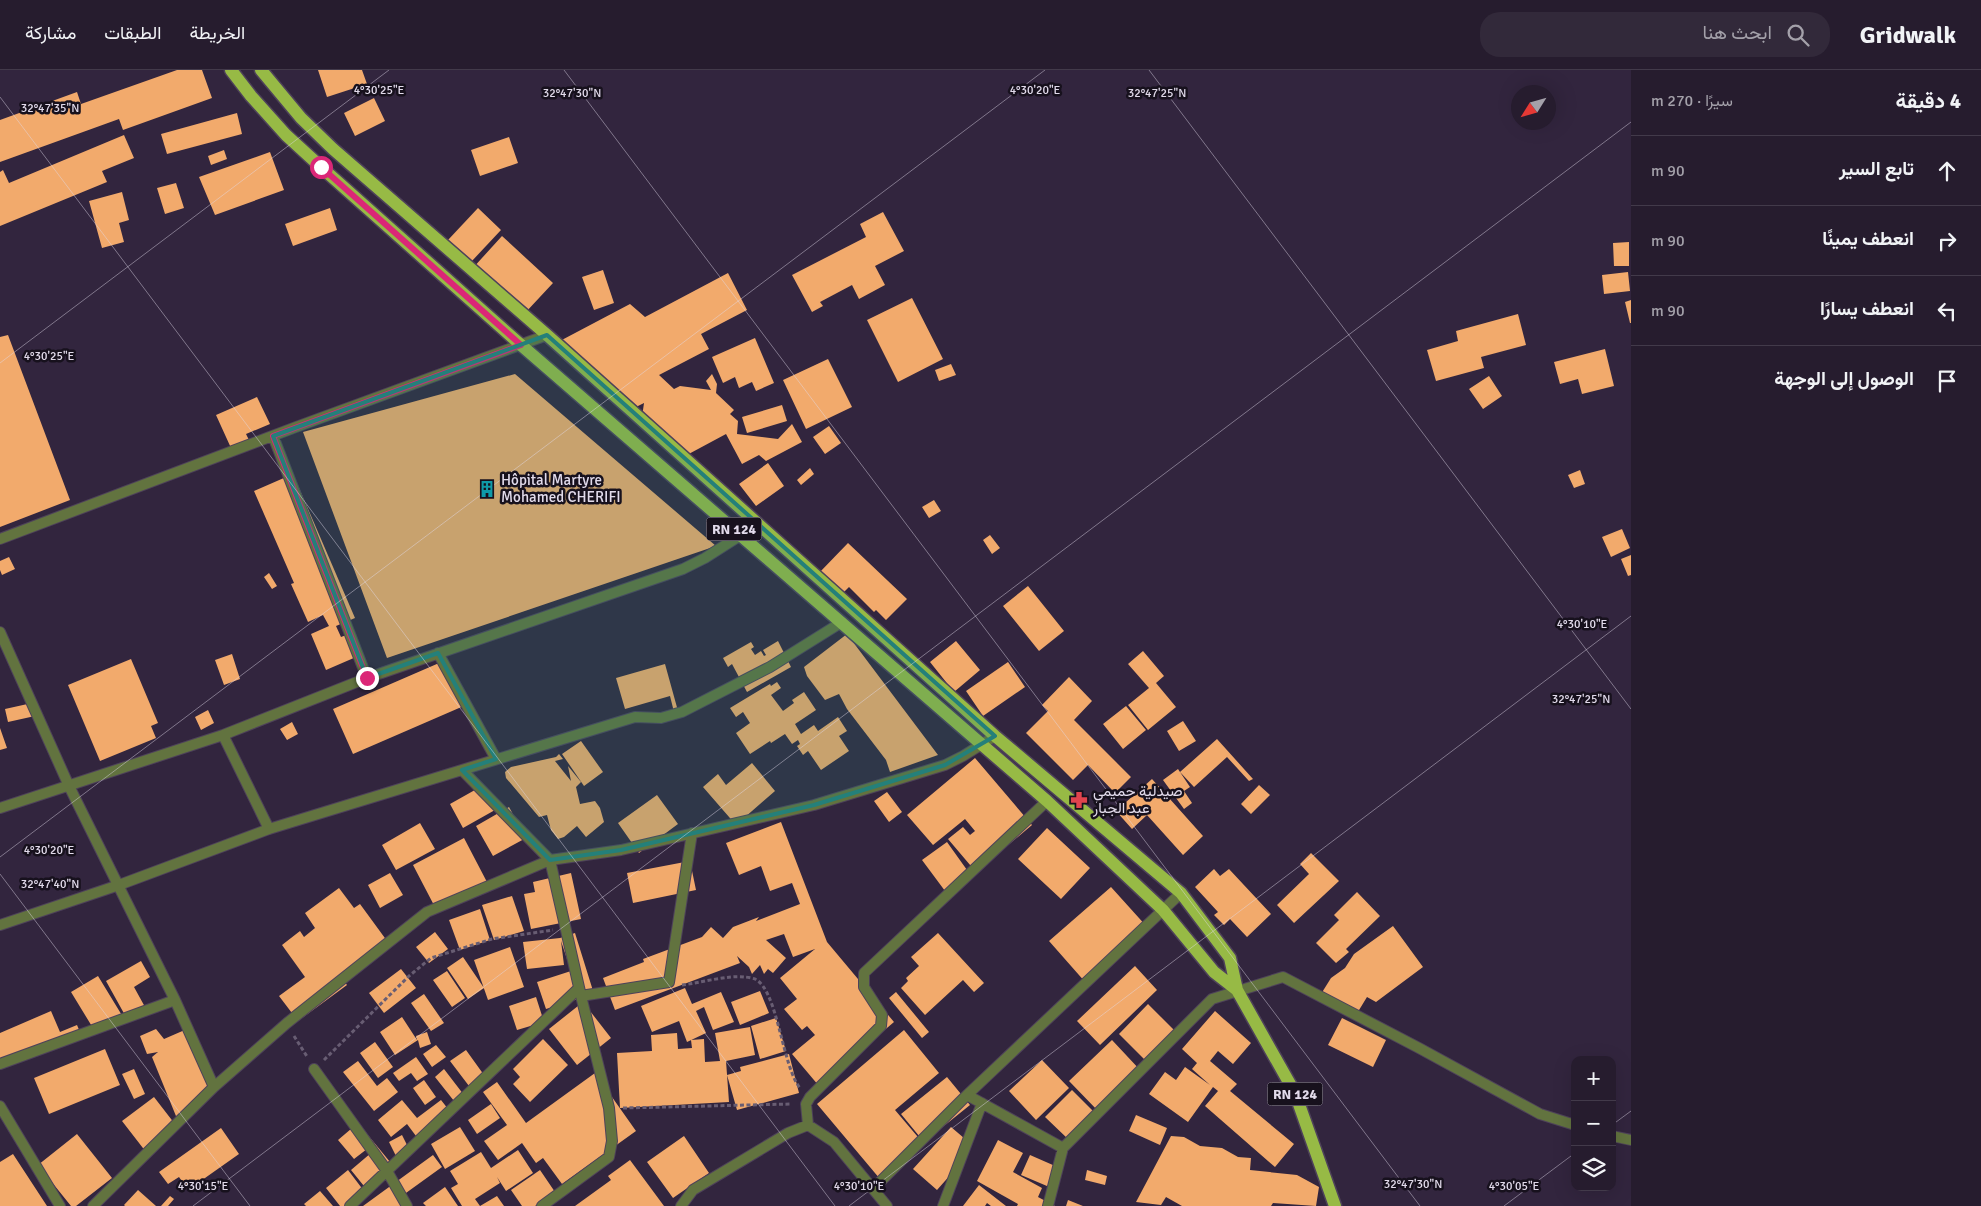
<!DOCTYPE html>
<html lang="ar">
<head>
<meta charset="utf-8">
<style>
	body { margin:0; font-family:Signika,Vazirmatn,sans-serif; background:#32293a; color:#f1f3f6; direction:rtl }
	.controls { position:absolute; right:15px; bottom:15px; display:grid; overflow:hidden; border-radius:10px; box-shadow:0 5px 20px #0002 }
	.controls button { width:45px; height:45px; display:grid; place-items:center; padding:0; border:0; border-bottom:1px solid #423a4a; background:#261c2e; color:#f1f3f6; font:25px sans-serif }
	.compass { position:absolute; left:1511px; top:15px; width:45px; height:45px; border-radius:50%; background:#261c2e; box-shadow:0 5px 20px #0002; rotate:233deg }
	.stop { position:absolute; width:15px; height:15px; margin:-11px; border:4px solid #db2777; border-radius:50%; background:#fff }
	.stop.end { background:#db2777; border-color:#fff; box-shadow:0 1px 5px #0008 }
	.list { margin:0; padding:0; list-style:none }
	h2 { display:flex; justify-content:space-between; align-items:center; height:65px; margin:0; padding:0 20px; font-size:21px }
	h2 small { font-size:16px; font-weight:400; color:#a4a1aa }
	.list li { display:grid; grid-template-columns:32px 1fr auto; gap:15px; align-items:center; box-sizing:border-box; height:70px; padding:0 20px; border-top:1px solid #423a4a }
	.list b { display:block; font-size:19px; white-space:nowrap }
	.list em { font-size:16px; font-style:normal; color:#a4a1aa }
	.icon { flex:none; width:28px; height:28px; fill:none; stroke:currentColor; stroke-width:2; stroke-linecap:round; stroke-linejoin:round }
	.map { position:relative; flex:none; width:1631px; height:1136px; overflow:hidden; direction:ltr }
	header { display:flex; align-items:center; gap:30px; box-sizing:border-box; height:70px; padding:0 25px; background:#261c2e; border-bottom:1px solid #423a4a }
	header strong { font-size:24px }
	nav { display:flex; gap:28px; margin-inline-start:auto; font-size:18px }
	.search { width:350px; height:45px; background:#32293a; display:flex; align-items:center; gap:12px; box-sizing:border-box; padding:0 18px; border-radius:20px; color:#a4a1aa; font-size:19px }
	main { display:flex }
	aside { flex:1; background:#261c2e }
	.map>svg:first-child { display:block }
</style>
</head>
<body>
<header>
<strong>Gridwalk</strong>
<div class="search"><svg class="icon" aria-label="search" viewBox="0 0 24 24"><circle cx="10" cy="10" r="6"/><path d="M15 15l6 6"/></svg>ابحث هنا</div>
<nav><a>الخريطة</a><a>الطبقات</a><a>مشاركة</a></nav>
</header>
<main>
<aside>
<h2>4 دقيقة<small>سيرًا · 270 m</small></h2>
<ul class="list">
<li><svg class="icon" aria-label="ahead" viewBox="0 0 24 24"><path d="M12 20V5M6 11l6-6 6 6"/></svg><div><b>تابع السير</b></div><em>90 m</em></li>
<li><svg class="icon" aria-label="right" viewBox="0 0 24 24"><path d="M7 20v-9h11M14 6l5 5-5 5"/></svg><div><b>انعطف يمينًا</b></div><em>90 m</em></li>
<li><svg class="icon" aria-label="left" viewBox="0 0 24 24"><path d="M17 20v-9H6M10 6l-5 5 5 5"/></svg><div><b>انعطف يسارًا</b></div><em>90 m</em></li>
<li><svg class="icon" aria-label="arrive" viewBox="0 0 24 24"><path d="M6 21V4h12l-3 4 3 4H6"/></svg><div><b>الوصول إلى الوجهة</b></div></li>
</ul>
</aside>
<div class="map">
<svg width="1631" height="1136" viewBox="0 0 1631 1136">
	<rect width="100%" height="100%" fill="#32253e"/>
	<path fill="#f2aa6c" d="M177,0H202L212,28L123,60L119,49L0,92V50L77,22L81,34Z
		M318,0H362L367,14L327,27Z
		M374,28L385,51L355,66L344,43Z
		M237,43L242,64L167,84L161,64Z
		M124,65L134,88L102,101L107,112L0,156V102L3,100L9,113Z
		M509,67L518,93L480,106L471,80Z
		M224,80L227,89L211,95L208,86Z
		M270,82L284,120L215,145L199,107Z
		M176,113L184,138L165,144L157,118Z
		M122,122L129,150L119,153L124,172L102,178L89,131Z
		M330,138L337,160L293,176L285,154Z
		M478,138L501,160L471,192L448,170Z
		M883,142L904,181L875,196L885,215L859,229L852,215L820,232L823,236L812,242L792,205L866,167L860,154Z
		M502,166L553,213L525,243L472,199Z
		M1629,172V196H1614L1613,173Z
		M603,200L614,233L594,240L582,207Z
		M1628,202L1630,221L1604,224L1602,205Z
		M728,203L747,240L701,264L709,279L659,305L674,319L680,316L711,320L706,311L712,304L717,314L716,323L734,340L730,344L738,351L737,364L778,369L792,354L802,372L766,391L759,385L742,394L726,364L685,386L642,347L644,333L632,339L558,272L630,234L645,247Z
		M912,228L943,289L898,312L867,250Z
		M1631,230V253H1630L1625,232Z
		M1518,244L1526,275L1481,287L1484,298L1436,311L1427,280L1458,271L1456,261Z
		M8,265L70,430L0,457V267Z
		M755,268L774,313L756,321L752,312L739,318L735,307L723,313L712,287Z
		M1605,279L1614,316L1582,324L1578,309L1560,314L1554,292Z
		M828,289L852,337L806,359L783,310Z
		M951,294L956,305L939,311L935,300Z
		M515,304L716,476L387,588L303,362Z
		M1489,306L1502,326L1483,339L1469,319Z
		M257,327L270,354L246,364L249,370L231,378L216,345Z
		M782,335L787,351L747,363L742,347Z
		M829,356L841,373L825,384L813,367Z
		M768,393L784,416L756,436L739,414Z
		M810,398L814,404L801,415L797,410Z
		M1580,400L1585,414L1574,418L1568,405Z
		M293,404L355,548L336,556L341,567L354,562L363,584L326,600L311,564L329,556L323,545L308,552L291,514L294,513L254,421Z
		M934,430L941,441L929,448L922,437Z
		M1622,459L1630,478L1611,487L1602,467Z
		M990,465L1000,478L992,484L983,470Z
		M848,473L907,529L886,550L876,540L874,542L849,517L841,525L819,503Z
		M1631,485V505L1628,506L1621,489Z
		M9,487L15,499L2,505L0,500V491Z
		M269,503L277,516L272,519L264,507Z
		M1028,516L1064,561L1039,581L1003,536Z
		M847,564L938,685L890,702L886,690L847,639L839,624L825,630L807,606L804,597Z
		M778,571L791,597L747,622L732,594L728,597L723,588L751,572L754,577L751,579L755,585L761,581L764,586L766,585L763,580Z
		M956,571L980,600L954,622L930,592Z
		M1143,581L1164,606L1156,613L1176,637L1148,660L1128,635L1149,618L1128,594Z
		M232,584L240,609L224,615L215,590Z
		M131,589L158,653L151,656L156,668L100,691L68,615Z
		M446,590L466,635L353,684L333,639Z
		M1008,592L1025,617L983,646L966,621Z
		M665,594L678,641L674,642L670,626L625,639L616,608Z
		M1069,607L1092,631L1074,650L1131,707L1115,723L1088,695L1073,710L1026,663L1048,641L1042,635Z
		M777,612L781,618L771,625L783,641L794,633L792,630L804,622L816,640L795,654L801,664L814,655L818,661L838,647L847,661L839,666L849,681L821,700L808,681L803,685L797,676L800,674L798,670L792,674L785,664L771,673L770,671L750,684L736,663L750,653L743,642L736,647L730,638L770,614L771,616Z
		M32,633L35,646L8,652L5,639Z
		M1126,636L1146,660L1123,679L1103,654Z
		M208,640L214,653L201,660L195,647Z
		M1183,651L1196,671L1179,681L1167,661Z
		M292,652L298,664L287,670L280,659Z
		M0,658L7,678L0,680Z
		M1217,669L1253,709L1249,711L1227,687L1194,717L1180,702Z
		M581,671L603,702L584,716L562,684Z
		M559,684L563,689L555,691L571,711L568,696L581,712L576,717L580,734L595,731L600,738L604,752L586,767L577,756L564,767L558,769L551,760L547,745L539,747L506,708L505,702L511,697L556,687Z
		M975,688L1032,755L976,802L948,769L963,757L970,765L975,761L965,749L933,775L907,745Z
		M752,693L775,721L736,755L703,717L718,704L726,715Z
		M1178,699L1190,717L1184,721L1192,733L1184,739L1163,710Z
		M1152,709L1203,766L1183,785L1147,745L1132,759L1116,741Z
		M1259,715L1270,725L1251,744L1241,734Z
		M482,716L495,740L463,758L450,734Z
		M887,722L902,742L889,752L874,731Z
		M657,725L678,754L639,783L618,753Z
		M509,737L526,768L493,786L476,756Z
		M781,752L827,872L894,952L819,1016L792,984L815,965L807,956L802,960L784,939L797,929L780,908L815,879L793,887L784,864L766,870L786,888L773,903L768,899L764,904L760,895L752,904L749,897L737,886L740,893L615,940L603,908L644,892L643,889L702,867L711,857L723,868L733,857L759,847L756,851L800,834L792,813L770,821L761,796L739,805L726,773Z
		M420,753L435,779L396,800L382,775Z
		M1047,758L1090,798L1061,829L1018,789Z
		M464,768L488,814L437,841L413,795Z
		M947,772L972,807L948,825L922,790Z
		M1311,783L1339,811L1294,853L1277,835L1309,804L1300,794Z
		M690,791L696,820L633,833L627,803Z
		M1214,799L1220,806L1229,799L1271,844L1247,867L1230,849L1224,855L1214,845L1218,842L1195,817Z
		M390,803L403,825L380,838L368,815Z
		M571,803L581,849L531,859L524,824L535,822L533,812Z
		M1111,817L1148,858L1086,913L1049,871Z
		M339,818L354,838L360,834L390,875L343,910L347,915L298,951L279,926L305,907L282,875L300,861L304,867L315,858L305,843Z
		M1357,822L1380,846L1346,879L1349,882L1336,893L1316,873L1339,850L1334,845Z
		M512,826L524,861L494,870L482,835Z
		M480,839L490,870L460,880L449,850Z
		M1393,856L1423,897L1376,932L1367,927L1356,945L1321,924L1331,908L1345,898L1354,884Z
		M435,862L448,879L429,893L416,877Z
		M575,863L594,924L546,939L537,912L571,901L561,871L564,895L527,899L523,872L560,868Z
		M938,863L984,913L974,922L963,910L925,945L901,918L908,911L906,908L919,896L911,887Z
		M510,877L524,917L488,930L474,890Z
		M463,887L484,918L468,929L447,898Z
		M141,891L150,907L134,917L145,937L126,947L106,911Z
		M1135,896L1157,920L1100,975L1077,951Z
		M401,899L416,918L384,943L369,923Z
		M447,901L465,928L452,937L433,910Z
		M98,906L123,947L96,963L71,922Z
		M685,918L692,934L721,922L734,952L713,960L704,937L696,941L706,963L687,972L679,951L652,962L641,936Z
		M760,921L769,943L740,955L731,932Z
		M896,922L929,962L922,968L889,928Z
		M424,924L444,953L431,961L411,933Z
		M536,927L544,952L517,960L509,936Z
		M583,932L611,968L577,995L549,959Z
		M1148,934L1177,963L1148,993L1119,964Z
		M51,941L60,962L77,955L80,962L0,991V963Z
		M1215,941L1251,973L1233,994L1218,981L1210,991L1237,1014L1230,1021L1294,1074L1275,1097L1205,1036L1218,1021L1213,1017L1188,1052L1149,1024L1165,1002L1176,1010L1185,997L1210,1015L1192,999L1197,993L1182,979Z
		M402,947L417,970L416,966L427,962L431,974L420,978L418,970L395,985L380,962Z
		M776,948L786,981L760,989L751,956Z
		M1342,948L1386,970L1373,997L1328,975Z
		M750,957L755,985L726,991L729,1032L620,1038L617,983L652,981L651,965L677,963L678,979L692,978L691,970L704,969L705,992L720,991L715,963Z
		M156,959L164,969L187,959L204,1000L210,1023L178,1051L152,987L158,982L147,984L140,966Z
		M904,960L939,1003L895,1040L923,1073L880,1109L817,1034Z
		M543,969L568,995L530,1032L513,1014L520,1007L513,999Z
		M1112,970L1141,1001L1099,1042L1069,1011Z
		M375,972L393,997L378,1008L360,983Z
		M436,975L446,987L432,997L423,984Z
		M105,979L120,1015L49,1044L34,1008Z
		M466,980L484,1005L469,1016L450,991Z
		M789,984L799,1023L737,1040L727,1005L741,1001L740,997Z
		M416,987L428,1004L417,1011L411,1003L399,1011L393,1003Z
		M1042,990L1069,1018L1036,1050L1009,1021Z
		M358,991L377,1016L387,1008L398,1022L374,1041L343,1002Z
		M134,999L145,1024L134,1029L122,1004Z
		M444,999L467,1029L458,1036L435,1007Z
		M595,1003L636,1061L562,1114L543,1088L536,1093L522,1073L498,1090L484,1071L507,1055L483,1022L497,1012L526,1053Z
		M947,1007L970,1035L924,1072L901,1044Z
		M424,1010L436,1027L425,1035L413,1018Z
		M1072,1020L1095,1043L1068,1069L1045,1047Z
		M154,1027L178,1058L146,1082L122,1051Z
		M402,1030L417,1048L441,1030L452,1044L419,1070L407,1054L391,1067L378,1050Z
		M491,1034L500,1048L477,1064L468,1050Z
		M1136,1045L1167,1058L1160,1075L1129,1061Z
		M358,1053L395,1098L368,1121L351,1100L371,1083L367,1079L354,1089L338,1070Z
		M460,1057L475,1081L445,1099L431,1074Z
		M951,1057L971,1074L960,1094L937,1120L913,1099Z
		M221,1058L239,1084L188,1120L179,1107L168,1114L159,1102Z
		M77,1064L112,1108L76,1136H71L38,1095Z
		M402,1065L411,1083L398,1090L389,1072Z
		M684,1066L709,1103L673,1128L647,1092Z
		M1171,1066L1184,1067L1200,1076L1222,1078L1238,1087L1251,1088L1250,1100L1297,1105L1319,1117L1316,1136L1273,1133L1271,1136H1182L1166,1127L1161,1135L1136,1132Z
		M998,1070L1023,1083L1013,1102L1042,1118L1038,1127L1055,1136H1017L1018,1134L977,1111Z
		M518,1080L533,1103L506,1121L497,1107L500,1113L475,1129L480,1136H462L451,1118L458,1114L450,1101L481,1082L491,1098Z
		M13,1084L47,1136H0V1092Z
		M433,1085L442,1097L399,1128L404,1136H363Z
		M1030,1085L1062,1099L1054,1119L1021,1105Z
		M630,1090L664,1136H575L611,1110L608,1106Z
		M348,1100L364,1121L345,1136H340L326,1118Z
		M540,1100L555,1122L535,1136H522L511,1120Z
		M1087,1100L1107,1106L1105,1115L1085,1110Z
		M979,1115L1006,1136H991L987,1133L985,1136H963Z
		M445,1117L458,1136H426L423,1133Z
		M138,1120L156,1136H125L124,1135Z
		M320,1121L333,1136H306L304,1134Z
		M170,1126L174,1129L168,1136H161Z
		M497,1126L504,1136H480Z
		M1068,1130L1083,1136H1066Z"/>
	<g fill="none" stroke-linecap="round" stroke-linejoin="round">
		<g stroke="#4e425a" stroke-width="12">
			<path id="minor" d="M273,366L367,608
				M0,469L296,357L547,265
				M0,562L69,716L175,930L214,1017
				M438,583L496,689
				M223,665L269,759
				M462,700L550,790L581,926L609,1038L612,1071L609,1087L542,1136
				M0,738L223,665L367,608L683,499L705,488L741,465
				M0,855L119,815L269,759L635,647L661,648L682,642L770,597L842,552
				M581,926L669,912L692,763
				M0,994L175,930
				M314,999L387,1101L407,1136
				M967,1025L1063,1078
				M0,1036L60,1136
				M808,1055L806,1034L810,1027L881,956L882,945L864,917V903L1047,731
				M1612,1066L1631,1070
				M873,1119L967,1025L1181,823
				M93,1136L214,1017L287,953L427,842L550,790L621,780L814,735L945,695L963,686L995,666
				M350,1136L579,918
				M681,1136L693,1120L788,1063L808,1055L834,1072L887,1136
				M943,1136L982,1033
				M1048,1136L1063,1078L1212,929L1283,907L1419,978L1540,1044L1575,1055"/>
		</g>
		<g stroke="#4e425a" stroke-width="15">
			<path id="primary" d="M231,0L251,26L286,65L321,97L521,275L1047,731L1163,840L1214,902L1237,920
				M261,0L301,48L333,79L547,265L995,666L1181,823L1230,888L1237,920L1295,1023L1335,1136"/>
		</g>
		<path stroke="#685d73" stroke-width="3" stroke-dasharray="4 2.5" stroke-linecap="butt" d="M682,915C699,913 728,905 744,907C747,907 752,908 755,909C778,920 782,996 800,1018
			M294,966L308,988
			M324,990L409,906L431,888L492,869L553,860
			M623,1038L791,1034"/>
		<use href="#minor" stroke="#62733f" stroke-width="10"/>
		<use href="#primary" stroke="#97ba45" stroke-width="12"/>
	</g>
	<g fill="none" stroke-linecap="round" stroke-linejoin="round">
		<path stroke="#db2777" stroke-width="6" d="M321,97L521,275L273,366L367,608"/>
	</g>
	<path fill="#24807a" fill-opacity="0.2" stroke="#24807a" stroke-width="4" stroke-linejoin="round" d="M547,265L995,666L945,695L814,735L621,780L550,790L462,700L496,689L438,583L367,608L273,366Z"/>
	<path fill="none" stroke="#e2dbeb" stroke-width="1" stroke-opacity="0.45" d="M564,0L1420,1136M1149,0L1631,639M0,27L835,1136M0,293L389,0M0,787L1045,0M0,804L250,1136M1612,1055L1631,1041M193,1136L1631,52M849,1136L1631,546M1504,1136L1575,1083"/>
	<defs>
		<g id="building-bare" transform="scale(1.35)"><path d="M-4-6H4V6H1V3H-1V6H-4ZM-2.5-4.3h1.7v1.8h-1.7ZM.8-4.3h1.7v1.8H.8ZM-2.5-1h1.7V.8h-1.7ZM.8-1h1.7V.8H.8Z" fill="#0f9aa8" stroke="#17111d" stroke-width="2.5" paint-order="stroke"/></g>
		<g id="pharmacy-bare" transform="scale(1.35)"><path d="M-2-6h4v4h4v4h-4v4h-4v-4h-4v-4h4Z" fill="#e0444e" stroke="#17111d" stroke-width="2.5" paint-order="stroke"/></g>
	</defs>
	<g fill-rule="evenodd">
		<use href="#building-bare" x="487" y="419"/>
		<use href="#pharmacy-bare" x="1079" y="730"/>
	</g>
	<g text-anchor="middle" stroke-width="5" stroke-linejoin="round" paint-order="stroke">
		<g fill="#17111d" stroke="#a59ead" stroke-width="1">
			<rect x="706.5" y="447.5" width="55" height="23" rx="4"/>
			<rect x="1267.5" y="1012.5" width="55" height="23" rx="4"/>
		</g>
		<g font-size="14" font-weight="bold" fill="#e2dbeb">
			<text x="734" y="464">RN 124</text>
			<text x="1295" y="1029">RN 124</text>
		</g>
		<g font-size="15" fill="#e2dbeb" stroke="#17111d" text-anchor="start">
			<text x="501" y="415">Hôpital Martyre<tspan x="501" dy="17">Mohamed CHERIFI</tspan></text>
			<text x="1093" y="726">صيدلية حميمي<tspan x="1093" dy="17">عبد الجبار</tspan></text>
		</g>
	</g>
	<g font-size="12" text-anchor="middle" fill="#e2dbeb" stroke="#17111d" stroke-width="5" stroke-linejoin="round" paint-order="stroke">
		<text x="379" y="24">4°30'25"E</text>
		<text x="1035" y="24">4°30'20"E</text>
		<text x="572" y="27">32°47'30"N</text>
		<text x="1157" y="27">32°47'25"N</text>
		<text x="50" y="42">32°47'35"N</text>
		<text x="49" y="290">4°30'25"E</text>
		<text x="1582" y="558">4°30'10"E</text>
		<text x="1581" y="633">32°47'25"N</text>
		<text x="49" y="784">4°30'20"E</text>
		<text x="50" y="818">32°47'40"N</text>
		<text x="1413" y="1118">32°47'30"N</text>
		<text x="203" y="1120">4°30'15"E</text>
		<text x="859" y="1120">4°30'10"E</text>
		<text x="1514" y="1120">4°30'05"E</text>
	</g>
</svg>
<div class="controls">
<button>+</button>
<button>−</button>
<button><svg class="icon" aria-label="layers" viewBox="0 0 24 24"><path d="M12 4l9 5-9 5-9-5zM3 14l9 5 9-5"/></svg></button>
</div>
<svg class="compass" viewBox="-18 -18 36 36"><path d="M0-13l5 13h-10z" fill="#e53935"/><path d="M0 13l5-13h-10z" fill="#a4a1aa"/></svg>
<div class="stop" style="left:321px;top:97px"></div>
<div class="stop end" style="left:367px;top:608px"></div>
</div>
</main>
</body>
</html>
